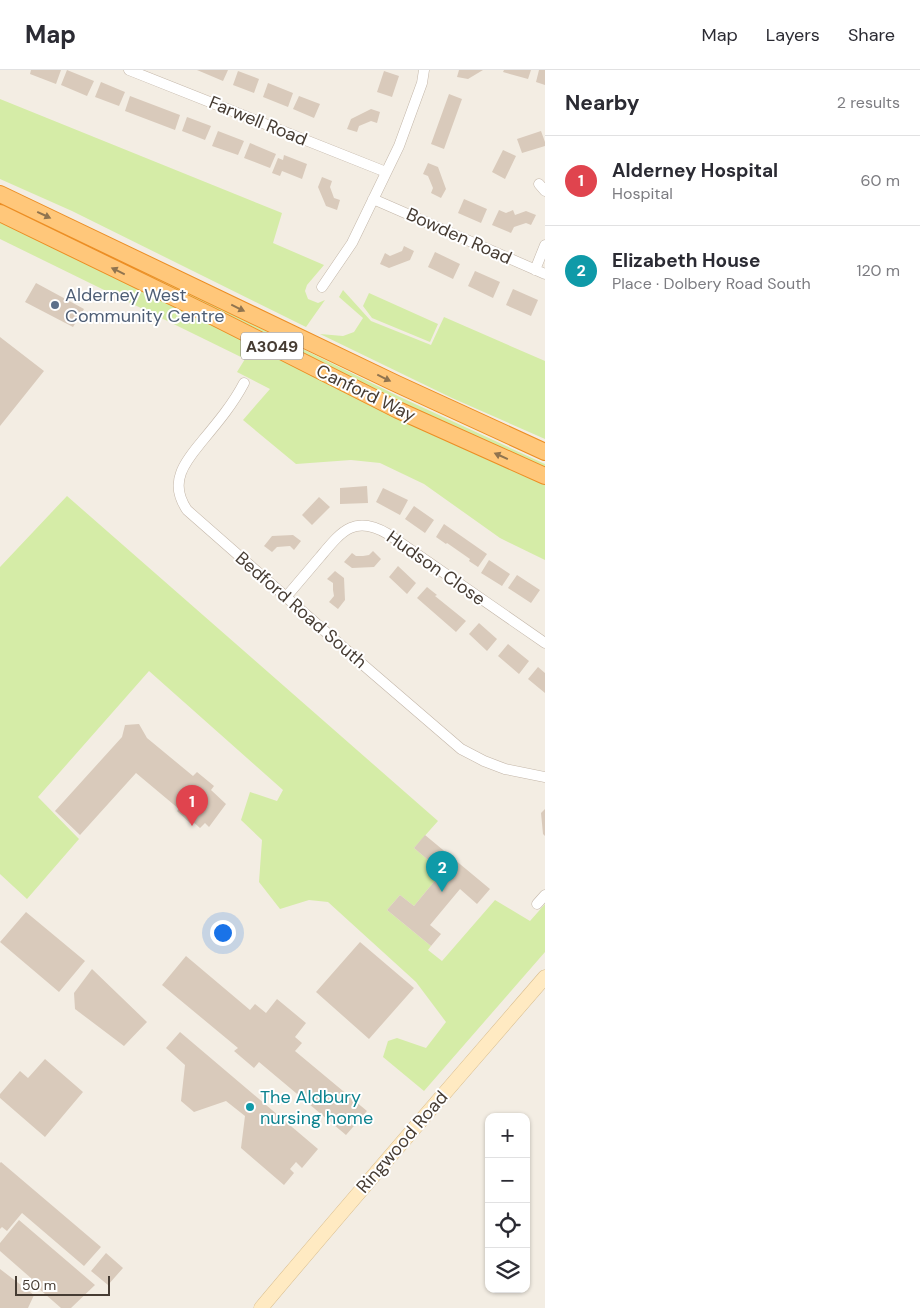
<!DOCTYPE html>
<html lang="en">
<head>
<meta charset="utf-8">
<style>
	body { margin:0; font-family:"DM Sans",sans-serif; background:#f7f7f7; color:#2b2b33 }
	.controls { position:absolute; right:15px; bottom:15px; display:grid; overflow:hidden; border-radius:10px; box-shadow:0 1px 4px #0004 }
	.controls button { width:45px; height:45px; display:grid; place-items:center; padding:0; border:0; border-bottom:1px solid #e1e1e2; background:#fff; color:#2b2b33; font:25px sans-serif }
	.scale { position:absolute; left:15px; bottom:12px; width:95px; box-sizing:border-box; padding-left:5px; border:2px solid #463c33; border-top:0; font-size:14px; line-height:18px; white-space:nowrap; color:#463c33; -webkit-text-stroke:4px #fff; paint-order:stroke }
	.you { position:absolute; left:222px; top:862px; width:18px; height:18px; margin:-12px; border:4px solid #fff; border-radius:50%; background:#1a73e8; box-shadow:0 0 0 8px #1a73e833 }
	.badge { display:grid; place-items:center; width:32px; height:32px; border-radius:50%; background:#1a73e8; color:#fff; font-size:16px; font-weight:700 }
	.pin { position:absolute; translate:-50% -41px; filter:drop-shadow(0 1px 2px #0008) }
	.pin::after { content:''; position:absolute; top:26px; width:18px; height:15px; background:inherit; clip-path:polygon(0 0,100% 0,50% 100%) }
	.list { margin:0; padding:0; list-style:none }
	h2 { display:flex; justify-content:space-between; align-items:center; height:65px; margin:0; padding:0 20px; font-size:21px }
	h2 small { font-size:16px; font-weight:400; color:#7c7c81 }
	.list li { display:grid; grid-template-columns:32px 1fr auto; gap:15px; align-items:center; box-sizing:border-box; height:90px; padding:0 20px; border-top:1px solid #e1e1e2 }
	.list b { display:block; font-size:19px; white-space:nowrap }
	.list p { margin:0; font-size:16px; white-space:nowrap; color:#7c7c81 }
	.list em { font-size:16px; font-style:normal; color:#7c7c81 }
	.icon { flex:none; width:28px; height:28px; fill:none; stroke:currentColor; stroke-width:2; stroke-linecap:round; stroke-linejoin:round }
	.map { position:relative; flex:none; width:545px; height:1238px; overflow:hidden }
	header { display:flex; align-items:center; gap:30px; box-sizing:border-box; height:70px; padding:0 25px; background:#fff; border-bottom:1px solid #e1e1e2 }
	header strong { font-size:24px }
	nav { display:flex; gap:28px; margin-inline-start:auto; font-size:18px }
	main { display:flex }
	aside { flex:1; background:#fff }
	.map>svg:first-child { display:block }
</style>
</head>
<body>
<header>
<strong>Map</strong>
<nav><a>Map</a><a>Layers</a><a>Share</a></nav>
</header>
<main>
<div class="map">
<svg width="545" height="1238" viewBox="0 0 545 1238">
	<rect width="100%" height="100%" fill="#f3ede3"/>
	<path fill="#d5eca7" d="M0,29L282,143L273,173L324,195L307,215L305,221L308,229L318,233L325,230L306,257L72,141L0,109Z
		M0,133L41,150L400,327L545,394V400L400,334L0,140Z
		M0,151L395,345L545,408V490L500,468L424,414L380,393L351,390L296,394L243,350L270,319L237,302L245,289L0,169Z
		M343,220L371,251L431,275L444,247L545,291V369L452,328L320,264L343,266L354,262L363,248L339,227Z
		M369,223L438,254L430,272L372,248L363,236Z
		M67,426L438,751L414,778L442,802L414,836L400,825L387,840L431,876L428,880L442,891L495,830L530,851L545,834V882L424,1021L383,987L388,971L397,968L426,978L446,952L416,912L328,832L309,830L280,839L259,812L262,770L241,750L250,722L277,731L283,720L149,601L38,727L79,769L27,829L0,804V497Z"/>
	<path fill="#d9cabb" d="M31,0H61L56,14L30,4Z
		M67,0L94,11L87,26L61,15Z
		M197,0H228L223,11Z
		M459,0H483L468,9L457,7Z
		M504,0H531L528,9L503,2Z
		M539,0H545V15L536,12Z
		M238,1L259,9L254,23L233,15Z
		M384,1L399,6L392,27L377,22Z
		M101,12L125,22L119,36L95,27Z
		M268,13L293,23L288,37L263,27Z
		M449,24L462,29L444,79L431,74Z
		M130,26L180,45L175,60L125,41Z
		M299,26L320,34L314,48L293,39Z
		M371,39L380,42L377,53L371,51L359,56L357,62L347,59L351,49Z
		M187,47L211,56L205,70L182,61Z
		M218,61L244,71L238,85L212,76Z
		M541,61L545,72V76L522,83L517,69Z
		M250,73L276,84L270,98L244,88Z
		M503,80L516,86L505,109L492,102Z
		M284,85L307,94L302,109L282,101L280,106L272,103L278,88L283,90Z
		M428,93L438,97L446,119L441,128L431,123L433,118L428,106L423,104Z
		M322,107L332,111L330,117L334,128L340,130L337,140L326,136L318,117Z
		M464,129L487,139L481,153L458,143Z
		M499,140L506,143L513,140L515,145L526,141L536,145L531,155L526,153L514,157L511,163L492,155Z
		M404,176L414,181L410,190L389,198L380,194L385,183L390,186L402,181Z
		M435,182L460,194L453,209L428,197Z
		M475,201L500,212L493,228L468,216Z
		M36,213L84,239L73,257L25,232Z
		M513,219L538,230L531,246L506,235Z
		M0,267L44,301L0,356Z
		M367,416L368,433L340,434V418Z
		M383,418L408,430L400,445L376,432Z
		M319,427L330,437L312,455L302,445Z
		M414,436L434,450L425,463L405,449Z
		M444,454L487,484L478,497L469,491L470,489L447,473L446,474L436,467Z
		M293,465L301,471L294,480L290,476L277,477L272,482L264,476L272,466Z
		M373,481L381,489L374,497L352,498L344,492L352,483L356,486H363L369,485Z
		M489,490L510,504L502,516L481,503Z
		M398,496L416,513L407,524L389,507Z
		M335,501L344,508L345,530L338,539L329,532L334,526L333,520V513L327,509Z
		M517,505L540,520L531,533L508,518Z
		M427,517L437,525L435,526L466,551L456,562L417,528Z
		M479,553L497,569L487,581L469,564Z
		M508,574L529,591L519,604L498,586Z
		M538,597L545,603V623L528,609Z
		M139,654L147,668L193,706L197,702L214,716L211,720L226,734L209,757L205,753L200,758L191,750L190,753L177,741L179,739L136,703L80,765L55,741L122,667L125,655Z
		M545,739V766L543,764L541,743Z
		M425,765L490,819L477,834L460,819L430,855L441,864L431,876L387,840L400,825L414,836L442,802L414,778Z
		M26,842L85,891L59,922L0,872Z
		M360,872L414,918L369,969L316,922Z
		M186,886L250,940L255,934L266,943L277,929L306,953L295,967L302,973L295,981L367,1041L346,1065L259,992L254,998L234,981L238,978L162,915Z
		M92,899L147,952L124,976L75,939L74,923Z
		M180,962L318,1079L302,1098L296,1092L290,1099L294,1103L284,1115L241,1078L245,1046L226,1031L194,1042L181,1031L185,995L166,978Z
		M45,989L83,1022L45,1067L0,1028V1024L20,1001L28,1008Z
		M1,1092L101,1177L84,1196L22,1143L7,1161L2,1157L0,1159V1093Z
		M19,1150L95,1215L71,1238H61L29,1210L32,1209L0,1181V1173Z
		M106,1183L123,1198L108,1215L91,1201Z
		M0,1199L34,1225L28,1238H0Z"/>
	<g fill="none" stroke-linecap="round" stroke-linejoin="round">
		<g stroke="#c3b6a8" stroke-width="11">
			<path id="minor" d="M129,0L386,102
				M539,114L545,121
				M373,129L545,204
				M535,200L545,175
				M322,217L352,173L399,76L422,13L424,0
				M244,313C233,334 218,352 203,370C195,380 185,391 181,403C176,416 179,428 187,440L368,599L461,679L484,691L505,699L545,707
				M286,527C297,514 308,501 320,487C341,462 354,444 388,464L545,573
				M537,834L545,825"/>
		</g>
		<g stroke="#d8bd8e" stroke-width="15">
			<path id="secondary" d="M261,1238C354,1127 450,1017 545,907"/>
		</g>
		<g stroke="#ec8e24" stroke-width="18">
			<path id="trunk" d="M0,124L397,314L545,382
				M0,143L208,244L398,340L545,406"/>
		</g>
		<use href="#minor" stroke="#fff" stroke-width="10"/>
		<use href="#secondary" stroke="#ffeac2" stroke-width="14"/>
		<use href="#trunk" stroke="#ffc77a" stroke-width="16"/>
	</g>
	<defs><path id="oneway-solid" d="M-6-.8H1V-3.2L6.5 0L1 3.2V.8H-6Z" transform="scale(1.25)"/></defs>
	<g fill="#90744f">
		<use href="#oneway-solid" transform="translate(44 145) rotate(25)"/>
		<use href="#oneway-solid" transform="translate(118 201) rotate(-154)"/>
		<use href="#oneway-solid" transform="translate(238 238) rotate(26)"/>
		<use href="#oneway-solid" transform="translate(384 308) rotate(26)"/>
		<use href="#oneway-solid" transform="translate(501 386) rotate(-156)"/>
	</g>
	<circle fill="#5c6f8a" stroke="#fff" stroke-width="2" cx="55" cy="235" r="5"/>
	<circle fill="#0f9aa8" stroke="#fff" stroke-width="2" cx="250" cy="1037" r="5"/>
	<g text-anchor="middle" stroke-width="4" stroke-linejoin="round" paint-order="stroke">
		<rect fill="#fff" stroke="#7e7670" stroke-width="1" x="241" y="262.5" width="62" height="27" rx="4"/>
		<g font-size="16" font-weight="bold" fill="#463c33">
			<text x="272" y="282">A3049</text>
		</g>
		<g font-size="18" fill="#463c33" stroke="#fff">
			<text transform="translate(258 51) rotate(22)" y="6">Farwell Road</text>
			<text transform="translate(459 166) rotate(24)" y="6">Bowden Road</text>
			<text transform="translate(366 323) rotate(26)" y="6">Canford Way</text>
			<text transform="translate(436 498) rotate(35)" y="6">Hudson Close</text>
			<text transform="translate(301 540) rotate(41)" y="6">Bedford Road South</text>
			<text transform="translate(402 1072) rotate(-49)" y="6">Ringwood Road</text>
		</g>
		<g font-size="18" fill="#4e5e75" stroke="#fff" text-anchor="start">
			<text x="65" y="231">Alderney West<tspan x="65" dy="21">Community Centre</tspan></text>
		</g>
		<g font-size="18" fill="#0d838f" stroke="#fff" text-anchor="start">
			<text x="260" y="1033">The Aldbury<tspan x="260" dy="21">nursing home</tspan></text>
		</g>
	</g>
</svg>
<div class="controls">
<button>+</button>
<button>−</button>
<button><svg class="icon" aria-label="locate" viewBox="0 0 24 24"><circle cx="12" cy="12" r="6"/><path d="M12 2v4M12 18v4M2 12h4M18 12h4"/></svg></button>
<button><svg class="icon" aria-label="layers" viewBox="0 0 24 24"><path d="M12 4l9 5-9 5-9-5zM3 14l9 5 9-5"/></svg></button>
</div>
<div class="scale">50 m</div>
<div class="you"></div>
<div class="pin badge" style="left:192px;top:756px;background:#e0444e">1</div>
<div class="pin badge" style="left:442px;top:822px;background:#0f9aa8">2</div>
</div>
<aside>
<h2>Nearby<small>2 results</small></h2>
<ul class="list">
<li><span class="badge" style="background:#e0444e">1</span><div><b>Alderney Hospital</b><p>Hospital</p></div><em>60 m</em></li>
<li><span class="badge" style="background:#0f9aa8">2</span><div><b>Elizabeth House</b><p>Place · Dolbery Road South</p></div><em>120 m</em></li>
</ul>
</aside>
</main>
</body>
</html>
